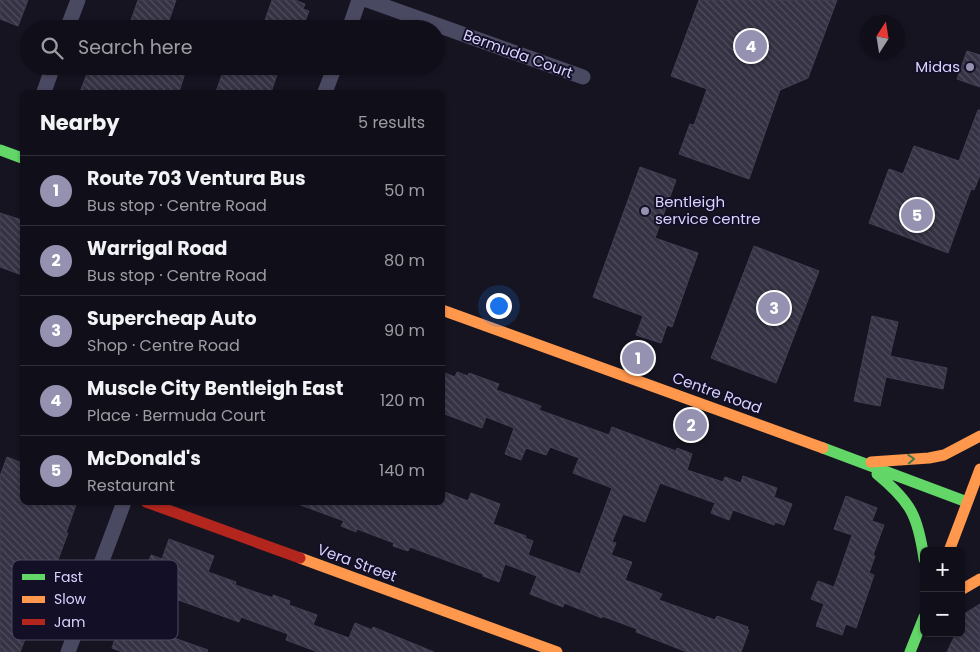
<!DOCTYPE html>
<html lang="en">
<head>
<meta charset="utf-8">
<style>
	body { margin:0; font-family:Poppins,sans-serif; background:#1e1d26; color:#f1f3f6 }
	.controls { position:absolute; right:15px; bottom:15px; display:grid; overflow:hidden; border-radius:8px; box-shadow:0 1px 4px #0004 }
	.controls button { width:45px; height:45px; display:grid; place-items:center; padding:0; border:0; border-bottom:1px solid #302f38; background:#100f19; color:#f1f3f6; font:25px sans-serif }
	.compass { position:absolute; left:860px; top:15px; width:45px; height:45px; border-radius:50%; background:#100f19; box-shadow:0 1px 4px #0004; rotate:12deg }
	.you { position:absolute; left:498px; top:305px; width:18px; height:18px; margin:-12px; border:4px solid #fff; border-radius:50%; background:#1a73e8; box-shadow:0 0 0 8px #1a73e833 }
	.badge { display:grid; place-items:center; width:32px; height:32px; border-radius:50%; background:#9591b1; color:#fff; font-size:16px; font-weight:700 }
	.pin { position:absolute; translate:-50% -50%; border:2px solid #fff; box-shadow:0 1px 5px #0006 }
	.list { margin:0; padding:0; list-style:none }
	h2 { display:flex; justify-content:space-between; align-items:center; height:65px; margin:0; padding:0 20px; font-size:21px }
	h2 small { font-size:16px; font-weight:400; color:#9c9ca2 }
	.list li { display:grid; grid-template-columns:32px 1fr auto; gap:15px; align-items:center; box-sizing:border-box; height:70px; padding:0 20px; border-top:1px solid #302f38 }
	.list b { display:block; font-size:19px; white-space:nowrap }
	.list p { margin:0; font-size:16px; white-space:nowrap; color:#9c9ca2 }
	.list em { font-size:16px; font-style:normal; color:#9c9ca2 }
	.icon { flex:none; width:28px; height:28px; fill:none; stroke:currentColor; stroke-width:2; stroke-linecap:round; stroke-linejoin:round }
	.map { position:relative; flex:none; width:980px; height:652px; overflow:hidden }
	.search { position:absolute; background:#100f19; box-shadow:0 1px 4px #0004; left:20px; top:20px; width:425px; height:55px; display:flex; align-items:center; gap:12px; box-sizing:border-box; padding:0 18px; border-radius:28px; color:#9c9ca2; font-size:19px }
	.panel { position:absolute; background:#100f19; box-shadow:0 1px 4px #0004; left:20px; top:90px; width:425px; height:415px; border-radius:8px }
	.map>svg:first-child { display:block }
</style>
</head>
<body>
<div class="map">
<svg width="980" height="652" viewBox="0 0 980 652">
	<defs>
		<pattern id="building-back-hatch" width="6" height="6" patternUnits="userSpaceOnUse" patternTransform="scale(1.25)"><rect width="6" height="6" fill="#343243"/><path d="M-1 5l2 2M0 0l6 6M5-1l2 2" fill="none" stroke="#514f5f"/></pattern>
	</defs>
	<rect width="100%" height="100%" fill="#161421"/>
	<path fill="url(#building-back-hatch)" stroke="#433f54" d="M0,0H28L18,26L0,19Z
		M138,0H176L166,29H128Z
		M272,0H295L305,4L303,9L309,11L302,29H262Z
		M699,0H837L808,78L780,90L749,179L679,154L690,124L694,125L707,89L671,76Z
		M967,51L980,55V87L957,79Z
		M90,66H187L179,92H80Z
		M225,66H280L271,92H216Z
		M978,110H980V175L974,190L971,189L948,253L869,223L889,169L903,174L914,146L959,161Z
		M640,167L676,180L655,238L698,253L672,327L667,325L661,343L636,335L643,316L593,297Z
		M0,213L22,220V275L0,267Z
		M754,246L819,271L776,383L711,358Z
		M872,316L898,322L890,356L947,368L943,389L886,377L880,406L854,401Z
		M442,372L455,377L457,372L468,376L469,373L499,384L496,390L541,406L539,410L609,435L612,427L676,451L677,448L692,454L687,470L723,482L725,477L741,483L743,476L777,488L774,497L792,504L784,525L775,522L774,525L733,510L729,520L711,513L715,503L660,483L645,522L623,514L612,542L616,543L611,555L632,562L625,580L662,594L659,600L715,620L717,616L748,627L747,629L749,630L741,652H687L636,632L637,629L602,616V618L564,603L563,607L530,594L537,576L505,564L499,582L483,576V574L410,547L408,551L393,546L394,543L357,529L356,532L341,526L344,521L298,504L299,502H442V491L468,501L471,493L500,504L493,524L526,536L525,538L533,541L528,555L580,574L612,488L573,473L579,458L550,447L546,455L526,448L521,460L505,454L514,428L486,417L482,428L442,413Z
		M7,457L22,463V502H77L66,533H68L56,565L54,564L53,566L38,561L28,591L45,597L38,615L35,614L20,652H0V476Z
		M846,496L877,508L872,521L884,525L873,555L875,556L869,573L874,575L856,628L846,624L842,635L816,626L824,604L811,599L818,581L834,587L852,535L834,529Z
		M169,539L214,556L208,572L236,582L235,585L273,598V595L290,601L289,605L317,615L313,625L349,638L355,623L372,630L373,627L434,652H318L286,640L288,634L241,617L239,622L173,598L160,633L208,650L207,652H122L112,648L119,626L124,628L134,600L146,604L156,576L145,572L151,555L162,559Z
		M980,604V652H947L956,633H961V616Z"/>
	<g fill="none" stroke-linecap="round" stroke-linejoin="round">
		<path stroke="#4a4962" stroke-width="15" d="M367,0L583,77
			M67,29L78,0
			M349,29L359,0
			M44,92L53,66
			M325,92L335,66
			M68,652L124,502"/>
		<path stroke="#63d668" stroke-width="11" d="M0,150L22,158
			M823,448L967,502
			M877,474C911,502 918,516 924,559
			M910,652L924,617"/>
		<path stroke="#ff974d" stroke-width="11" d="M442,310L823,448
			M871,462L929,458L944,455L980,436
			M949,551L980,469
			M300,558L557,652
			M961,590L980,579"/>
		<path stroke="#b3261e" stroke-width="11" d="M146,502L300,558"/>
	</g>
	<defs><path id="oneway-chevron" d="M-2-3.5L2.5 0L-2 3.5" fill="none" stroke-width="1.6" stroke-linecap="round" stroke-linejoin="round" transform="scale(1.25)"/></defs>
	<use stroke="#3f7c4a" href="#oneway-chevron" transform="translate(911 459) rotate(-4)"/>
	<g fill="#9591b1" stroke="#130f26" stroke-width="2">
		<circle cx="970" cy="67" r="5"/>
		<circle cx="645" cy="211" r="5"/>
	</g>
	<g text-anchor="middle" stroke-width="4" stroke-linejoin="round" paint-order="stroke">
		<g font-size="15" fill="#d9d4ff" stroke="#130f26">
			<text transform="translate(518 54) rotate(20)" y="5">Bermuda Court</text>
			<text transform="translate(717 393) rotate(20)" y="5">Centre Road</text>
			<text transform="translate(357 563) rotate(20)" y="5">Vera Street</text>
		</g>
		<g font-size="15" fill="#d9d4ff" stroke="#130f26" text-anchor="end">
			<text x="960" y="72">Midas</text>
			<text x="655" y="207" text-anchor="start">Bentleigh<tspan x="655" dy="17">service centre</tspan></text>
		</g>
	</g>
	<rect x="12" y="560" width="166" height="80" rx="8" fill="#130f26" stroke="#4e4a67" stroke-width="1"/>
	<rect x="22" y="574" width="23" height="6" fill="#63d668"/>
	<rect x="22" y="596" width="23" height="7" fill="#ff974d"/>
	<rect x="22" y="619" width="23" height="6" fill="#b3261e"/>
	<g font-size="14" fill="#d9d4ff">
		<text x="54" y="582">Fast</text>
		<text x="54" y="604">Slow</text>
		<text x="54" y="627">Jam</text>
	</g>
</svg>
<div class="controls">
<button>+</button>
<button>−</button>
</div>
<svg class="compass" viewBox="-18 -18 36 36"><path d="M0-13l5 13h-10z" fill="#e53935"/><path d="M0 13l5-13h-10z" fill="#9c9ca2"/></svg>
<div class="you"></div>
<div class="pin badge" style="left:638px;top:358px">1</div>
<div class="pin badge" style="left:691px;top:425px">2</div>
<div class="pin badge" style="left:774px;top:308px">3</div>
<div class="pin badge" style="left:751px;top:46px">4</div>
<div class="pin badge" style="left:917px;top:215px">5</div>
<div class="search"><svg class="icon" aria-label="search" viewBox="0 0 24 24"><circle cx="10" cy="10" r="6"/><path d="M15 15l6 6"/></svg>Search here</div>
<section class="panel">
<h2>Nearby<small>5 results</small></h2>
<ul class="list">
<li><span class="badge">1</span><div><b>Route 703 Ventura Bus</b><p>Bus stop · Centre Road</p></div><em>50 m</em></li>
<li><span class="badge">2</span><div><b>Warrigal Road</b><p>Bus stop · Centre Road</p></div><em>80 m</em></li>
<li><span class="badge">3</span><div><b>Supercheap Auto</b><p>Shop · Centre Road</p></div><em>90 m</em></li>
<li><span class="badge">4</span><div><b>Muscle City Bentleigh East</b><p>Place · Bermuda Court</p></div><em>120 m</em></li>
<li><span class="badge">5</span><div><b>McDonald's</b><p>Restaurant</p></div><em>140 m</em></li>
</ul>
</section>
</div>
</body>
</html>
